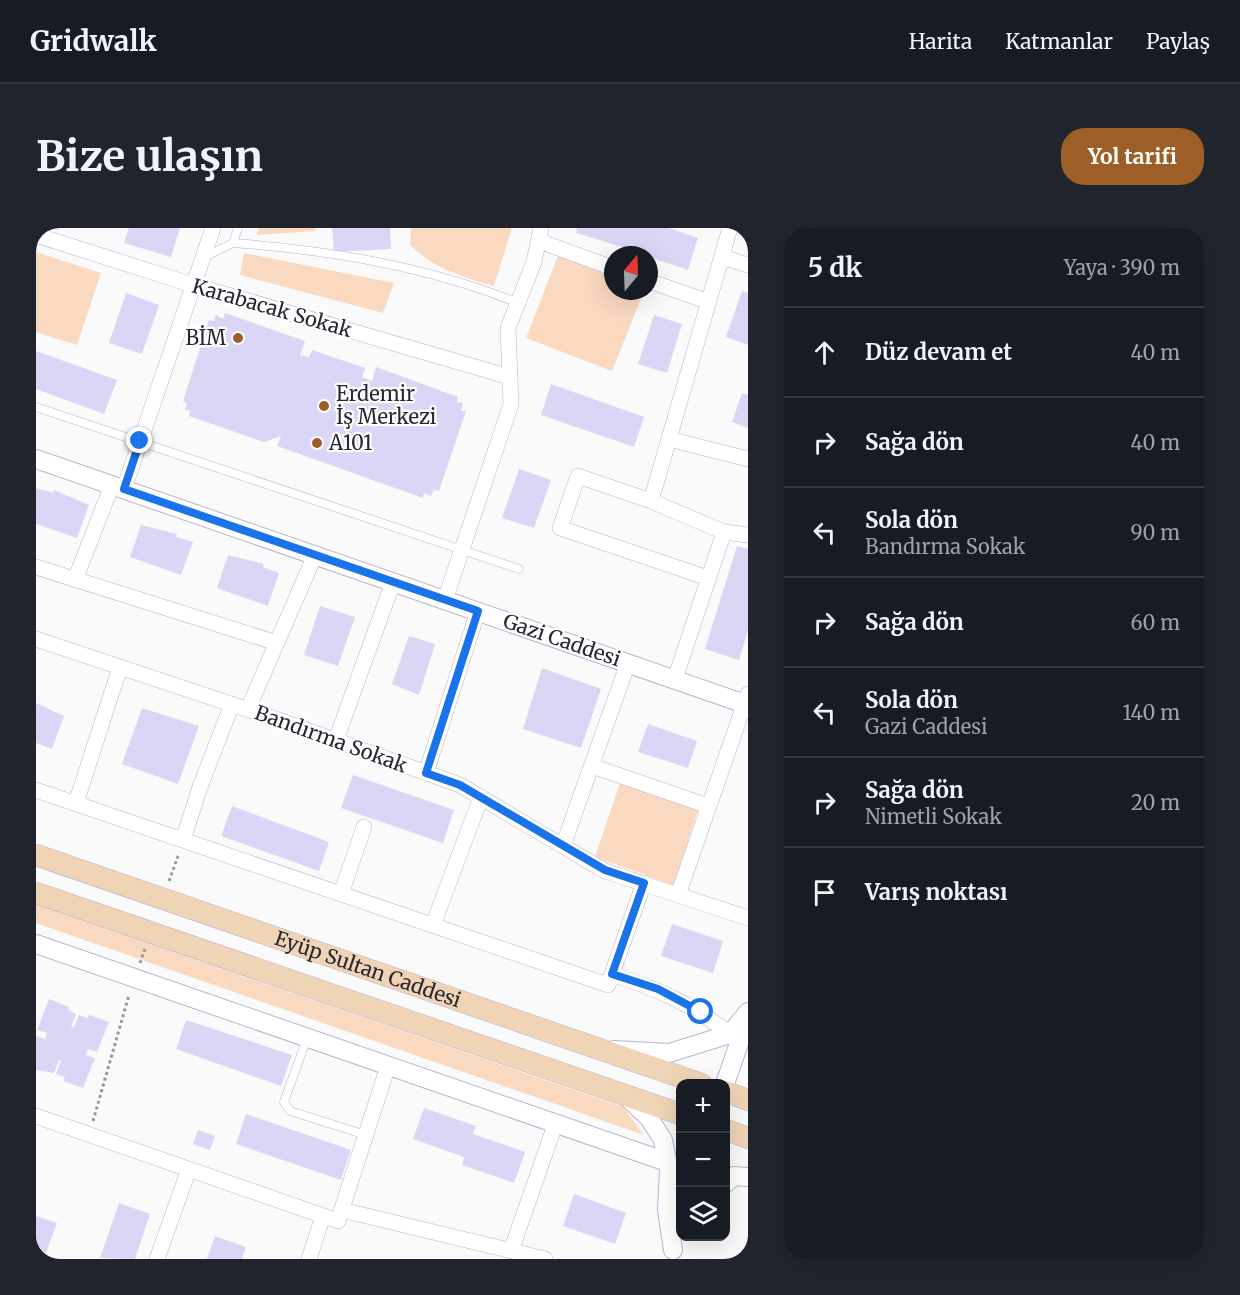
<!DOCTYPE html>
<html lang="tr">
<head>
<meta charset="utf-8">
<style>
	body { margin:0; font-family:Merriweather,serif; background:#20242c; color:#f1f3f6 }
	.controls { position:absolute; right:18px; bottom:18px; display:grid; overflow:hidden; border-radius:12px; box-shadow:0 6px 24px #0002 }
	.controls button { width:54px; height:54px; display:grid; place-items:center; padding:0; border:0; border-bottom:2px solid #363941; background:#171b24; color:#f1f3f6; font:30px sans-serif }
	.compass { position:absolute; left:568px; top:18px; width:54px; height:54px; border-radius:50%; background:#171b24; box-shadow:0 6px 24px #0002; rotate:19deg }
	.stop { position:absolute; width:18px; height:18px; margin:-14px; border:4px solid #1a73e8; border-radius:50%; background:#fff }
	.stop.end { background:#1a73e8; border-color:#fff; box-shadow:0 2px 6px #0008 }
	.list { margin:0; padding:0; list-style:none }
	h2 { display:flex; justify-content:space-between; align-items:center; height:78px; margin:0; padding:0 24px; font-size:26px }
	h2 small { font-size:20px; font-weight:400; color:#9ea1a6 }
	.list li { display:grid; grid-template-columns:39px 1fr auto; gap:18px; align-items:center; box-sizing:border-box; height:90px; padding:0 24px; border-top:2px solid #363941 }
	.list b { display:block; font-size:22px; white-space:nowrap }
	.list p { margin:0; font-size:20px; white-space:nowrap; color:#9ea1a6 }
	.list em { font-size:20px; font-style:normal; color:#9ea1a6 }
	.icon { flex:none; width:33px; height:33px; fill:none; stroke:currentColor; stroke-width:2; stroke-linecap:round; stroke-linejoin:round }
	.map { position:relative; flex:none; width:712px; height:1031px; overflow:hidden; border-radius:24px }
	header { display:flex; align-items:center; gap:36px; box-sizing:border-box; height:84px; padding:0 30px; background:#171b24; border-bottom:2px solid #363941 }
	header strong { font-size:28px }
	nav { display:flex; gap:33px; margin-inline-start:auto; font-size:21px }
	.intro { display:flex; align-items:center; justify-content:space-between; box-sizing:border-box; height:144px; padding:0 36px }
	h1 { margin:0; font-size:42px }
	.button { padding:15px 27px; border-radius:24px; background:#9e5e27; color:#fff; font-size:21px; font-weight:700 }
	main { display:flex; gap:36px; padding:0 36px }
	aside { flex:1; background:#171b24; border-radius:24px; box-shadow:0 6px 24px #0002 }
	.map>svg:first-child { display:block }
</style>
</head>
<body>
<header>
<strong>Gridwalk</strong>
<nav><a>Harita</a><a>Katmanlar</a><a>Paylaş</a></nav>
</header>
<div class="intro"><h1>Bize ulaşın</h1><a class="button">Yol tarifi</a></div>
<main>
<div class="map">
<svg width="712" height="1031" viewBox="0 0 712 1031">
	<rect width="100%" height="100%" fill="#fafafa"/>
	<path fill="#fad9c1" d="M223,0H280L279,3L221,7Z
		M375,0H476L458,58C426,49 399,41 374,17Z
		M0,24L65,45L41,117L0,104Z
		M208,25L358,55L347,85L204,47Z
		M522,28L577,49V63H608L576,143L490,110Z
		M584,555L662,582L638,657L559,629Z
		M0,677L587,879L608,907L0,695Z"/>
	<path fill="#dbd6f6" d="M93,0H144L135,29L88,15Z
		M296,0H354L355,21L298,24Z
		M541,0H633L662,10L652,42L613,29V27L540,5Z
		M706,63L712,65V117L690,109Z
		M90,65L123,77L106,126L73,115Z
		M189,85L269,113L264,127L273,129L276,122L329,140L326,149L336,153L340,139L422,169L421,174L427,175L425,183H430L403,263L398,262L395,268L388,265L387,270L241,218L245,208L228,214L153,188L154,182H149L151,175L147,173L173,92L178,93L180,87L187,91Z
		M618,87L646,96L631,145L602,136Z
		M0,123L81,152L68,186L0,161Z
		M515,156L608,189L598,219L505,187Z
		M706,165L712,167V200L696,194Z
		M483,241L515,252L498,300L466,290Z
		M0,260L17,265L18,262L53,277L41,310L0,296Z
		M105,297L141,306L140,309L157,314L145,347L94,329Z
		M701,318L712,321V402L703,432L669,421Z
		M192,327L228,336L227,339L243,345L232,378L181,360Z
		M284,378L319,389L302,438L268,427Z
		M373,408L399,416L383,467L356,456Z
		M506,440L565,461L545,520L487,501Z
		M0,475L28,488L16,521L0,515Z
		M106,480L163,498L142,556L86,536Z
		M612,496L661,513L652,540L602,524Z
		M317,547L418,582L407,615L305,580Z
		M196,578L293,614L283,643L185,608Z
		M636,696L687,713L677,745L625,728Z
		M13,771L33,779L32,782L40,786L35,799H38L43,787L51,790L53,787L73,794L61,824L52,821L50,827L59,830L47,860L27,853L29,849L20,846L25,833L23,832L18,845L0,842V808L9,811L11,805L1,802Z
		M150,792L256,827L245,858L140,821Z
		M388,880L440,898L437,906L489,924L478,955L426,937L428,929L377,911Z
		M210,886L315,922L305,952L200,916Z
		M162,902L179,908L174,922L157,916Z
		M538,966L590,985L579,1016L527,998Z
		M83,975L114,986L99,1031L64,1030Z
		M0,988L21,995L10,1025L0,1022Z
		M179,1008L210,1019L206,1031H171Z"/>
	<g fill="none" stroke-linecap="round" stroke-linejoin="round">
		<g stroke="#b9b3d3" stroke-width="9">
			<path id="service" d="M197,15C294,22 391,38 482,75
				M168,29L197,15L202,0
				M0,179L483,341
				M271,810L248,874L254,883L330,907"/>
		</g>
		<g stroke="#b9b3d3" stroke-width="16">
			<path id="minor" d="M0,7L157,57L474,149
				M503,13L577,40
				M686,29L712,37
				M613,53L673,74
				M633,211L712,231
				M88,261L177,0
				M615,273L542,248L524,300L672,350
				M688,304L712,307
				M0,339L241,415
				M39,352L76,257
				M409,372L475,176L472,100L498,34L505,0
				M0,411L243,492L424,557L569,643L712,690
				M639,451L688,304L615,273L694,0
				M212,481L279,327
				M300,512L357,354
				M556,538L672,578
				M390,545L442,383
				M0,562L572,757L608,655
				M40,575L84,439
				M147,612L164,559L196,476
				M527,618L592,435
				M305,666L328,599
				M642,667L712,466
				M397,697L445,569
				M576,746C622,761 656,776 694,806
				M0,888L302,993L352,838
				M306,982L509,1031
				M475,1023L519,897
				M121,1031L153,941
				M273,1031L287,988"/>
		</g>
		<g stroke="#b9b3d3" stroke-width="20">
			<path id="tertiary" d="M0,231L712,477
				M0,716L631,934
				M578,822L633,825L694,806L712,784
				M689,856L711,792
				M591,869L613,890L627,912L633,942L631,982L637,1022
				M690,955L698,948L712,949"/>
		</g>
		<g stroke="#b9b3d3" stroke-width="22">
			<g id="secondary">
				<path id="s1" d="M0,627L665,856"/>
				<path d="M0,665L644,886"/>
				<path d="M690,864L712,872"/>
				<path d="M690,902L712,910"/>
			</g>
		</g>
		<path stroke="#98979d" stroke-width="3" stroke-dasharray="3 3" stroke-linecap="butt" d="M133,653L142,628
			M104,735L109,721
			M57,893L93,767"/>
		<use href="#service" stroke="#fff" stroke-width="8"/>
		<use href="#minor" stroke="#fff" stroke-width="15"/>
		<use href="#tertiary" stroke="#fff" stroke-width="18"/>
		<use href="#secondary" stroke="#f0d4b6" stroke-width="21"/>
	</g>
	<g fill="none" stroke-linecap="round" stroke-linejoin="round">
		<path stroke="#1a73e8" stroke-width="8" d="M104,213L88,261L442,383L390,545L424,557L569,642L608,655L576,746L622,761L665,784"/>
	</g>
	<g fill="#9e5e27" stroke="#fff" stroke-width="2">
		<circle cx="202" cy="110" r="6"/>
		<circle cx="288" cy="178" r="6"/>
		<circle cx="281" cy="215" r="6"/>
	</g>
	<g text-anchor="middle" stroke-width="4.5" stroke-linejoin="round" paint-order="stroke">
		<g font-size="20" fill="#292733" stroke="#fff">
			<text transform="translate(236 80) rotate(16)" y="7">Karabacak Sokak</text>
			<text transform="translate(526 412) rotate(19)" y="7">Gazi Caddesi</text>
			<text transform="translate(295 511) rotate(20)" y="7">Bandırma Sokak</text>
			<text dy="7" stroke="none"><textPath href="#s1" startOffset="351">Eyüp Sultan Caddesi</textPath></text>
		</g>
		<g font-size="20" fill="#292733" stroke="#fff" text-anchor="start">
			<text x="190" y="117" text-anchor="end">BİM</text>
			<text x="300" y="173">Erdemir<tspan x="300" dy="23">İş Merkezi</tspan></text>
			<text x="293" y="222">A101</text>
		</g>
	</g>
</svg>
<div class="controls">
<button>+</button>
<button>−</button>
<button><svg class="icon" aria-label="layers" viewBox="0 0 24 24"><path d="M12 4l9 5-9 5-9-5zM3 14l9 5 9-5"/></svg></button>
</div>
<svg class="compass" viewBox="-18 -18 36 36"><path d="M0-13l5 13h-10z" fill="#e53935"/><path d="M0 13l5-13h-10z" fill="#9ea1a6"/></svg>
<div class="stop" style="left:665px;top:784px"></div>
<div class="stop end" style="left:104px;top:213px"></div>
</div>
<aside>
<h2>5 dk<small>Yaya · 390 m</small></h2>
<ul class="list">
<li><svg class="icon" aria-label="ahead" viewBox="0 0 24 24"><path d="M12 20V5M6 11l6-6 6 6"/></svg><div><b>Düz devam et</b></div><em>40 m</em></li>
<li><svg class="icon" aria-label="right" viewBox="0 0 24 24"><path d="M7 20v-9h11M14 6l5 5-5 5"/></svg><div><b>Sağa dön</b></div><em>40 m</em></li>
<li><svg class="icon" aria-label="left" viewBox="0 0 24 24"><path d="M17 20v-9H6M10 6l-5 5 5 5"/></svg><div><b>Sola dön</b><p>Bandırma Sokak</p></div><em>90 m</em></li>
<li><svg class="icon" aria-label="right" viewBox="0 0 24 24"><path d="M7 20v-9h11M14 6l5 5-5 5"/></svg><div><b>Sağa dön</b></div><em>60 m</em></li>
<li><svg class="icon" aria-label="left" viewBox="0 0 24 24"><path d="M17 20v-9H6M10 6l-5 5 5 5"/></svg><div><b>Sola dön</b><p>Gazi Caddesi</p></div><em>140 m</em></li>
<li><svg class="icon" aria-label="right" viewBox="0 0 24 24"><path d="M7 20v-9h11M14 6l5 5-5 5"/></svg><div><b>Sağa dön</b><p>Nimetli Sokak</p></div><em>20 m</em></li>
<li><svg class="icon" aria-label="arrive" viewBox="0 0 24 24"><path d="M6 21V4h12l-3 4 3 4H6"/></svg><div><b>Varış noktası</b></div></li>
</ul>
</aside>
</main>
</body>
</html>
